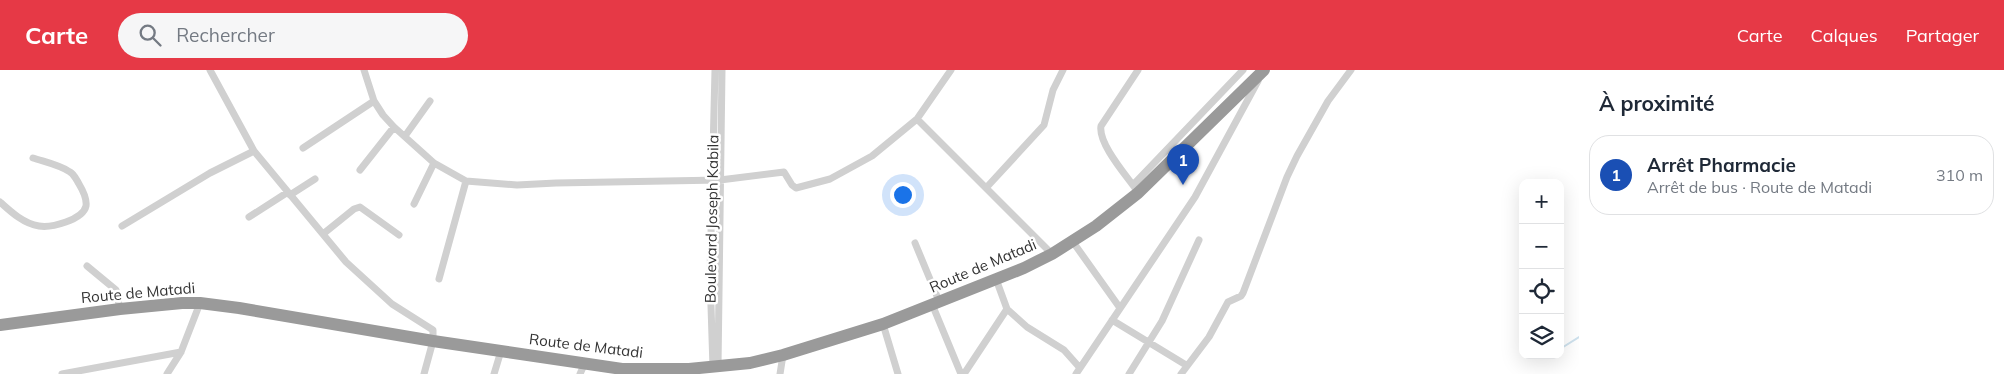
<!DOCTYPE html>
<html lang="fr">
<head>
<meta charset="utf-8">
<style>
	body { margin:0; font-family:Mulish,sans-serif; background:#f6f6f7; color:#1f2937 }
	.controls { position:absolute; right:15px; bottom:15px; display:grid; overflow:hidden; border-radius:10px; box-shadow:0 5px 20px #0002 }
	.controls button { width:45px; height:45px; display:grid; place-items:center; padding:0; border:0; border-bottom:1px solid #e0e1e3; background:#fff; color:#1f2937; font:25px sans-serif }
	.you { position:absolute; left:902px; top:124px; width:18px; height:18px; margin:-12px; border:4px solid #fff; border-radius:50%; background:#1a73e8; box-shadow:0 0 0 8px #1a73e833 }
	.badge { display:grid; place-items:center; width:32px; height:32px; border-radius:50%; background:#e63946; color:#fff; font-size:16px; font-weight:700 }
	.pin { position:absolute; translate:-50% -41px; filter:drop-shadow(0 1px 2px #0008) }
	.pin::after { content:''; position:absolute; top:26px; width:18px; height:15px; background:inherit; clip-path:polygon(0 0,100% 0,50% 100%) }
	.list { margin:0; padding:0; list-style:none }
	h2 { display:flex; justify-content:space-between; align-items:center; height:65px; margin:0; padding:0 20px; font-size:21px }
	h2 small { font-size:16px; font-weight:400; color:#747a83 }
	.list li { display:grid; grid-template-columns:32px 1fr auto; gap:15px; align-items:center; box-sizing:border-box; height:80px; margin:0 10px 10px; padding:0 10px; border:1px solid #e0e1e3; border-radius:20px }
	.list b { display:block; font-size:19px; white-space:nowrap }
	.list p { margin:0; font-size:16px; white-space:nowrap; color:#747a83 }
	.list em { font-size:16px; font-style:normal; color:#747a83 }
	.icon { flex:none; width:28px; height:28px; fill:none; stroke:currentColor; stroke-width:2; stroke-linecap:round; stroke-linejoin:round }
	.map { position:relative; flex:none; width:1579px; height:304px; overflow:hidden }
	header { display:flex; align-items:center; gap:30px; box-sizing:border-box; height:70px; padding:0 25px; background:#e63946; color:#fff }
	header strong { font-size:24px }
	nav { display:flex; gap:28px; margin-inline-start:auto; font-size:18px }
	.search { width:350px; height:45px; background:#f6f6f7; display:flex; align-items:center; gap:12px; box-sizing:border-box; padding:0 18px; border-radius:28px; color:#747a83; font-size:19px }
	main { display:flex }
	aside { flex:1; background:#fff }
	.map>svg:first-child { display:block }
</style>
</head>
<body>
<header>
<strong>Carte</strong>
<div class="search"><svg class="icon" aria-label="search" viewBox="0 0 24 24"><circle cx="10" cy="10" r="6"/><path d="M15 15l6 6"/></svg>Rechercher</div>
<nav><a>Carte</a><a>Calques</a><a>Partager</a></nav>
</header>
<main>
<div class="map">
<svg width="1579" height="304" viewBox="0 0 1579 304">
	<rect width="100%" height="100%" fill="#fff"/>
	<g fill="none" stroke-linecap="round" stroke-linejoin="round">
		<path stroke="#cfe2ee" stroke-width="2" d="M1560,279L1579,267"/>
		<path stroke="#d0d0d0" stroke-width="7" d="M210,0L254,81L346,192L392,234L433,260V271L424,304
			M364,0L374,31L383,45L394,57L434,93L466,111L517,115L556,113L720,110L784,102L792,115L796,118L830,109L872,86L917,49L951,0
			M917,49L1052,184
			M405,66L430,31
			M303,78L374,31
			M360,100L394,57
			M1133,115L1243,0
			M986,118L1044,55L1053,20L1063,0
			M1135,118C1125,104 1098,73 1101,56L1138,0
			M290,125L315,109
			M0,132C11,142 24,154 39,156C51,158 83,150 86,136C87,129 82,119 79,114C76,109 74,104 70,102C60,95 45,92 33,88
			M414,134L434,93
			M249,147L288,122
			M122,156L210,103L254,81
			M323,164L354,139L360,137L399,165
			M1073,172L1120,238
			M915,173L939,231
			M87,196L116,220L120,239
			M439,209L466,111
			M996,209L1007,239L1027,257L1064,280L1080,298
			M932,234L961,304
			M1112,250L1186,295
			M883,254L898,304
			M718,297L722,0
			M713,298L710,205L715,0
			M62,304L181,282
			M167,304L181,282L200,233
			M494,304L501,281
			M580,304L584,295
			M780,304L783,285
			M964,304L1007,239
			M1076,304L1195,127L1258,11
			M1129,304L1162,251L1199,170
			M1181,304L1209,267L1228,232L1241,226L1243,223L1287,107L1297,86L1328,31L1351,0"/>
		<path stroke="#9a9a9a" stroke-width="12" d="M0,255L120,239L182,233H200L239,238L433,271L622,299H689L750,293L783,285L883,254L1024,198L1052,184L1096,156L1138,123L1264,0"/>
	</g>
	<g text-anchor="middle" stroke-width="5" stroke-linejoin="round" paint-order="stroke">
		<g font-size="15" fill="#333" stroke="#fff">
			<text transform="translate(712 149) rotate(-89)" y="5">Boulevard Joseph Kabila</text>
			<text transform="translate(983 196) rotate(-23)" y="5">Route de Matadi</text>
			<text transform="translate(138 223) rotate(-5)" y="5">Route de Matadi</text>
			<text transform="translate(586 276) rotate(7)" y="5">Route de Matadi</text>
		</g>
	</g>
</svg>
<div class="controls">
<button>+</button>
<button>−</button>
<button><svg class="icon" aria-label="locate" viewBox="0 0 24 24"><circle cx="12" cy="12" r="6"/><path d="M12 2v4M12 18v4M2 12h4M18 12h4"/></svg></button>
<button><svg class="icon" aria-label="layers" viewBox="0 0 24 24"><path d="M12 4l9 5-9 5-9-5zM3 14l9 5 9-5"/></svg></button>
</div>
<div class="you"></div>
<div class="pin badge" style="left:1183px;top:115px;background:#1a4fb4">1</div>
</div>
<aside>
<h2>À proximité<small></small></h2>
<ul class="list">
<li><span class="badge" style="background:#1a4fb4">1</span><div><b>Arrêt Pharmacie</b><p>Arrêt de bus · Route de Matadi</p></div><em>310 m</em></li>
</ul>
</aside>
</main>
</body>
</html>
